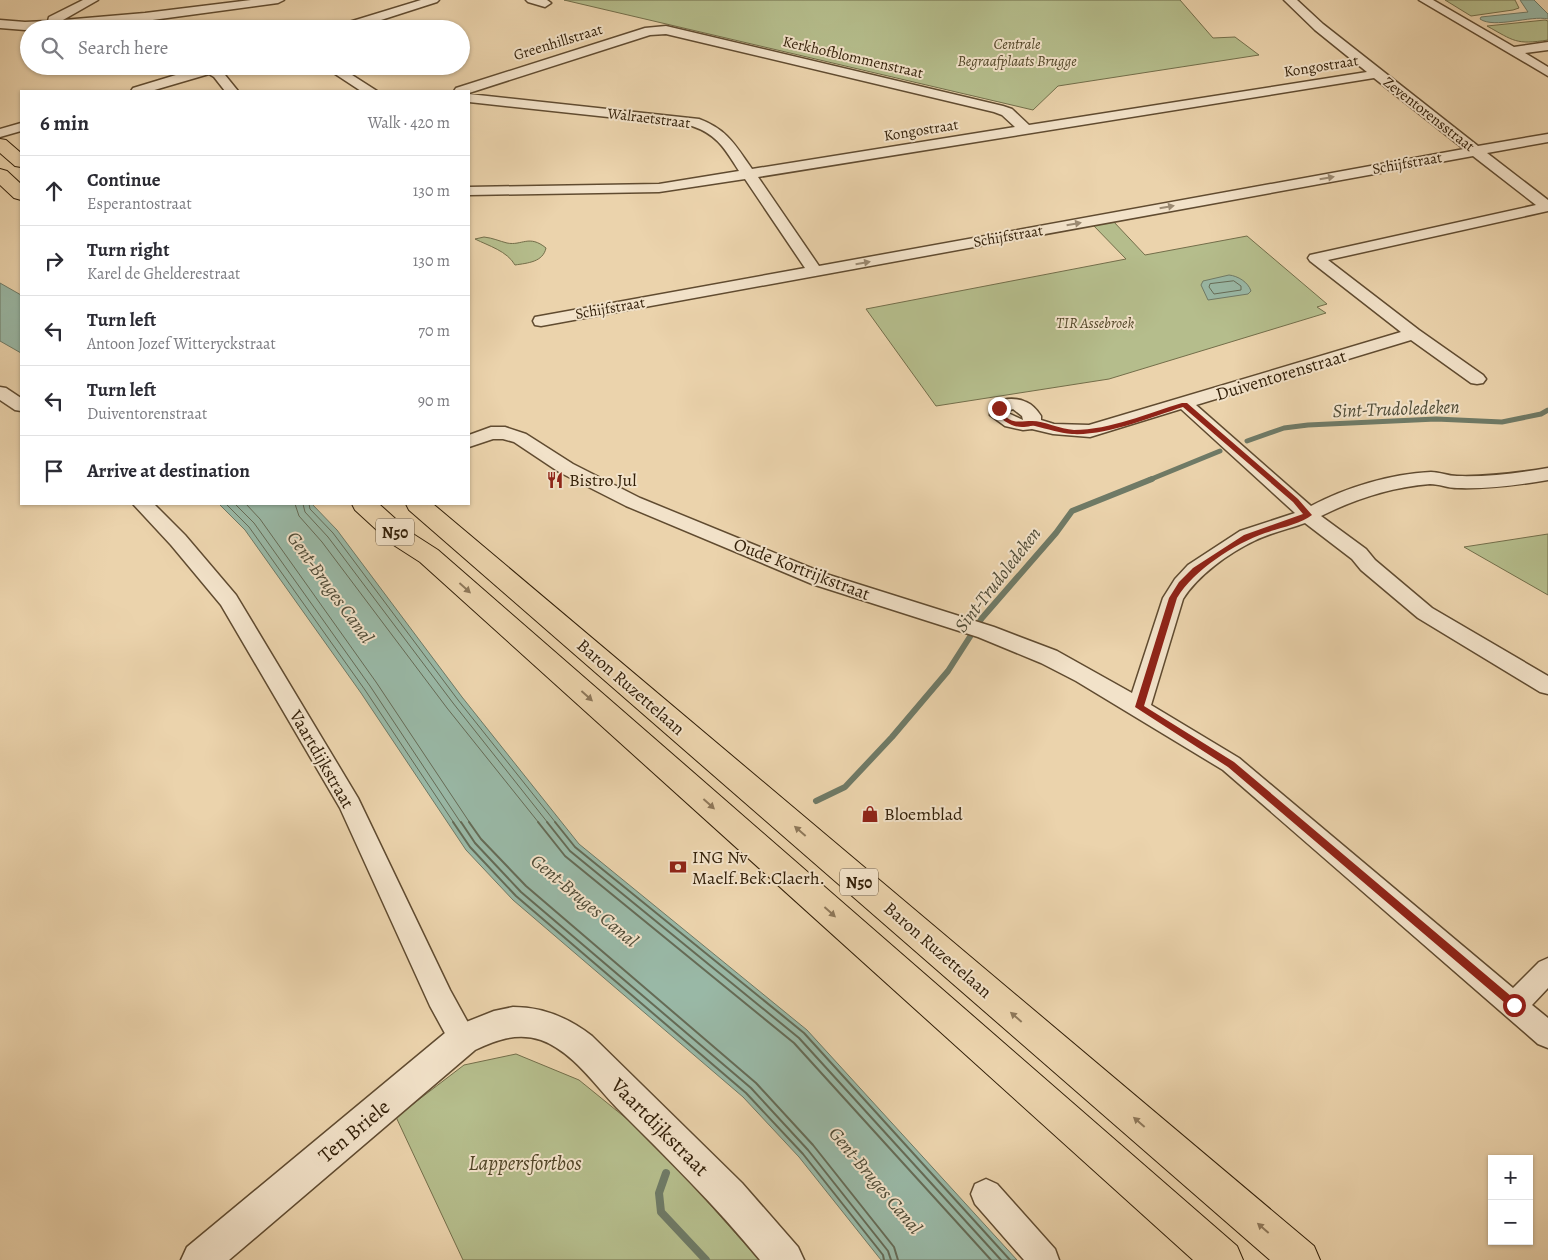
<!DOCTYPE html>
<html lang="en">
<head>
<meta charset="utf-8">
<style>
	body { margin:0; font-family:Alegreya,serif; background:#f2f2f3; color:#2b2b33 }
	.controls { position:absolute; right:15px; bottom:15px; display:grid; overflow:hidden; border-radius:0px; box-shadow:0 1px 4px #0004 }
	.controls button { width:45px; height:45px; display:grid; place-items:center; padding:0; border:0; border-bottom:1px solid #e1e1e2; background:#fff; color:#2b2b33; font:25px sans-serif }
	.stop { position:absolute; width:15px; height:15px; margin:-11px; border:4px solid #8f2418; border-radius:50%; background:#fff }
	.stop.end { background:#8f2418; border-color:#fff; box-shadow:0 1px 5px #0008 }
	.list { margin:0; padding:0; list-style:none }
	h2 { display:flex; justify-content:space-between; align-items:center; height:65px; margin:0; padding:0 20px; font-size:21px }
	h2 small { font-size:16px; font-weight:400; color:#7c7c81 }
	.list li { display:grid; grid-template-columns:32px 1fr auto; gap:15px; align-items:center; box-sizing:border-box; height:70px; padding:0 20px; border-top:1px solid #e1e1e2 }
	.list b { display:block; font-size:19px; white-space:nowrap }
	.list p { margin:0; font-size:16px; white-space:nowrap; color:#7c7c81 }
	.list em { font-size:16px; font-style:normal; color:#7c7c81 }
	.icon { flex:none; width:28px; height:28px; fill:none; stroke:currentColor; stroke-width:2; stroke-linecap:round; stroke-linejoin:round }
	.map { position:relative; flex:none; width:1548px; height:1260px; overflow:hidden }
	.search { position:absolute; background:#fff; box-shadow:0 1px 4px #0004; left:20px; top:20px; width:450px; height:55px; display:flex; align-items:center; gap:12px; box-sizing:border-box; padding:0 18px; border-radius:28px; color:#7c7c81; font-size:19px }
	.panel { position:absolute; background:#fff; box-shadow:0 1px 4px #0004; left:20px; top:90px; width:450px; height:415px; border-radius:0px }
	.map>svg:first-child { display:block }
</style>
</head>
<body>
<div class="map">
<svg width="1548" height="1260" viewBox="0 0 1548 1260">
	<rect width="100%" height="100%" fill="#ebd3ac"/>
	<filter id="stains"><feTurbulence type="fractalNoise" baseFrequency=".004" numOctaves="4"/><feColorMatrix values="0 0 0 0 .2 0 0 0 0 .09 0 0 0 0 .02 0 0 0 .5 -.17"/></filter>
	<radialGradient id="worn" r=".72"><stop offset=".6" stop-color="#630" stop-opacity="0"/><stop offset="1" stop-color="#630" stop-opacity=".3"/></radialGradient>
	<path fill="#b5bd8c" stroke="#736e4a" d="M564,0H1180L1213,38L1235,37L1259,55L1058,86L1033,110Z
		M1445,0H1515L1519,8L1513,10L1471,16Z
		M1545,20L1548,21V40C1516,45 1514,41 1487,26Z
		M1113,221L1145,255L1247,236L1327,304L1317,307L1326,313L1109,379L936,406L866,309L1126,259L1093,225Z
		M484,237C493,238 499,241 507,243C522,246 529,234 546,248C543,262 528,263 515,265C507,251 489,246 475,239Z
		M1548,534V595L1464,547Z
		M516,1054L579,1080L654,1141L759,1260H463L396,1117L464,1065Z"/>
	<path fill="#99b8a6" stroke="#6f7a66" d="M1520,0H1534L1548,14V19C1531,15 1494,29 1480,19L1481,17L1528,12Z
		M1229,275C1238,276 1248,282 1251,291L1248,294L1208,300L1201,285L1203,281Z
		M0,283L21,295V353L0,341Z
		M219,504H312L337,530L462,697L579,844L807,1030L1017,1260H881L799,1157L743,1097L513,900L466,850L361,693L245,530Z"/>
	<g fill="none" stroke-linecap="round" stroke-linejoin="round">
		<path stroke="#656b56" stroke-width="1" d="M1234,281L1241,286V290L1214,294L1209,287L1210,284Z
			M226,504L249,527L365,690L454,823
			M235,504L254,523L370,686L461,823
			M246,504L260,519L376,682L470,823
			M295,504L299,516L322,542L447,708L539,823
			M303,504L305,512L328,537L453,703L548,823
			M309,504L310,509L333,533L458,700L556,823"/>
		<path stroke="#656b56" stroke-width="2" d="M453,822L470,847L516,896L746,1093L803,1154L883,1255L884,1260
			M461,822L475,843L521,892L751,1088L808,1150L888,1251L891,1260
			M469,822L481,839L526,886L756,1083L813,1145L894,1247L898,1260
			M538,822L565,856L794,1043L991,1260
			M547,822L570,851L799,1038L1001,1260
			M555,822L575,847L804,1033L1010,1260"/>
		<path stroke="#6f7a66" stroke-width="5" d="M1247,441L1284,428L1308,425L1436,419L1502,422L1541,414L1548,410
			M1149,480L1220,451"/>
		<path stroke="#6f7a66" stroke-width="6" d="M816,801L845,787L892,737L948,671L982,618L1056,533L1072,511L1152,479"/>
		<path stroke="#6f7a66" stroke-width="8" d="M666,1173L659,1193L661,1212L706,1260"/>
		<g stroke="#604b30" stroke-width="3">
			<path id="minor" d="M83,0H98L63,20L145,13L251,0H284L278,3L145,21L25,30L0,28V20L25,22L48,21L49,17Z
				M421,0H439L437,2L353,29H334L336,26Z
				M526,0H547L551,3L545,7L528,2Z
				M1284,0H1297L1323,24L1478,146L1548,134V142L1487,153L1548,200V211L1328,260L1419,330L1483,375L1486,379L1483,383L1477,384L1471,383L1411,340L1196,405L1311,506C1347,487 1390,474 1431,472C1440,472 1448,476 1457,476C1488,477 1518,473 1548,468V480C1518,485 1488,489 1457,488C1448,488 1439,484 1430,484C1392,487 1355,499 1321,516L1366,549L1375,560L1432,608L1548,676V694L1540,692L1418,618L1361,570L1352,559L1305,523C1288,529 1270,533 1254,541C1229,553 1198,575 1183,599L1151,705L1239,758L1513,988L1539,962L1548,958V988L1532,1005L1548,1018V1048L1538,1044L1223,770L1076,681L1041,663L978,637L812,584L626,506L559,472L514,442L503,439H493L469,447V435L491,427H505L526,434L573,464L640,498L826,574L994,627L1057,651L1132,693L1163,598L1175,579L1188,565L1240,531L1295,513L1181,409L1090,437L1053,434L1032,429L1023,430L1005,426L990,415C990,398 1013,396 1026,402C1033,405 1037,410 1041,416V420L1054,424L1089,425L1401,332L1310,261L1308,258L1310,255L1536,205L1473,156L541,326L535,325L533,321L535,317L805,268L745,179L659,192L469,195V187L659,184L739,171C725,149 718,135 692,126L469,102V94L699,119C728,130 735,145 752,169L1015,127L1002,115L994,112L666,34L650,35L469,93L454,91L456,88L645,28L666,26L1003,106L1012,109L1029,125L1367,72L1315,30ZM1374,78L1464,149L819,266L758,177ZM1013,409L1022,416L1023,420L1008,413V411Z
				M1419,0H1433L1514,47L1548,42V50L1525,53L1548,67V76Z
				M198,66H226L221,70L238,91H225L214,77L209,74L151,91H131L133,88L199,68Z
				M323,66H338L377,91H361Z
				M21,123V131L0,137V129Z
				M0,387L6,388L21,398V411L15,410L0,400Z
				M133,504H154L185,535L236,595L358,798L450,990L477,1039L473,1048L463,1052L453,1048L430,1006L340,808L221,605L171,545Z
				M986,1179L997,1184L1055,1249L1059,1260H1024L975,1204L971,1194L975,1184Z"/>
		</g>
		<g stroke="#604b30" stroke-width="3">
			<path id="tertiary" d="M513,1007C543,1007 569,1018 592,1036L742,1183L798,1247L804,1260H760C716,1206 666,1157 617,1108C595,1085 572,1051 541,1040C517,1032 496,1040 475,1050L229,1260H181L187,1247L451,1028L494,1011Z"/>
		</g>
		<g stroke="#311e07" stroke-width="2">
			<path id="primary" d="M0,139L6,140L21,153V167L15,166L0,153Z
				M0,169L7,171L21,184V200L14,198L0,185Z
				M352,504H379L410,532L438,550L1237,1246L1243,1260H1193L420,562L392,544L355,510Z
				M406,504H433L1314,1246L1320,1260H1270L409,510Z"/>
		</g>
		<use href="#minor" fill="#f2e2c9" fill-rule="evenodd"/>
		<use href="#tertiary" fill="#f2e2c9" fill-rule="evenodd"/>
		<use href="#primary" fill="#ebd3ac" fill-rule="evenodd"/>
	</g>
	<defs><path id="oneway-solid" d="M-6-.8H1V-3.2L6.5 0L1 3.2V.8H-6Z" transform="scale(1.25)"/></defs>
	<g fill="#9b8a72">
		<use href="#oneway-solid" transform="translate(1327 178) rotate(-10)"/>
		<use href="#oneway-solid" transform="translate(1167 207) rotate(-10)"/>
		<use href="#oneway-solid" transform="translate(1074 224) rotate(-10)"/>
		<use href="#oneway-solid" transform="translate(863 263) rotate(-10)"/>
	</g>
	<g fill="#8e785a">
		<use href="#oneway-solid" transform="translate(465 588) rotate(42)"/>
		<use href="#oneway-solid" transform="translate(587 696) rotate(42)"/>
		<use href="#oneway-solid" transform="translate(709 804) rotate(42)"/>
		<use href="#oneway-solid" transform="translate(800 831) rotate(-139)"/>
		<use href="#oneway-solid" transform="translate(830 912) rotate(42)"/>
		<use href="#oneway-solid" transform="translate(1016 1017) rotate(-139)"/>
		<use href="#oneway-solid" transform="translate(1139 1122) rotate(-139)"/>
		<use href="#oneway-solid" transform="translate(1263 1228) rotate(-139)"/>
	</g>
	<path fill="#8f2418" d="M1182,403H1187L1298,499L1312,515C1301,524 1279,528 1265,533C1234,544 1194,570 1177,598L1144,706L1234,762L1518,1002L1519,1005L1518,1008H1511L1228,767L1135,707L1169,598L1179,582L1193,568L1244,535L1303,514L1293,502L1183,407C1151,417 1106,436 1072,434C1059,433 1048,429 1035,426C1031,425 1028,427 1024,427C1013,428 1001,420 995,412L997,407L999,406L1003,408L1002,412C1011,425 1020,421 1032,421C1044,421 1060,429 1074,430C1110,430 1148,413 1182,403Z"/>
	<defs>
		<g id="restaurant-bare" transform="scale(1.35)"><path d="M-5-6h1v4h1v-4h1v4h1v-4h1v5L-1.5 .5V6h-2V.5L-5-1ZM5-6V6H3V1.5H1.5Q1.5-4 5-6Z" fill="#8f2418" stroke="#f2e2c9" stroke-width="2.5" paint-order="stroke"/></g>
		<g id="shop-bare" transform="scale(1.35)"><path d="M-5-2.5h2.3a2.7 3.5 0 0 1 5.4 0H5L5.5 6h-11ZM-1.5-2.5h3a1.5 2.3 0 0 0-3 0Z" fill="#8f2418" stroke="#f2e2c9" stroke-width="2.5" paint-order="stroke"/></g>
		<g id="bank-bare" transform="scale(1.35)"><path d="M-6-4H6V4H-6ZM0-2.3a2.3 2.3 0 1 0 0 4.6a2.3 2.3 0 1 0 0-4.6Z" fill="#8f2418" stroke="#f2e2c9" stroke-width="2.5" paint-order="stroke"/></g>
	</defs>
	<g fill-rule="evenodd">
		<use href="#restaurant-bare" x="555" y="480"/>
		<use href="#shop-bare" x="870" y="814"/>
		<use href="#bank-bare" x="678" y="867"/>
	</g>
	<g text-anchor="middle" stroke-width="4" stroke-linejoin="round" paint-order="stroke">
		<g font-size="15" fill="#311e07" stroke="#f2e2c9">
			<text transform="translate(558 42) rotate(-17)" y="5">Greenhillstraat</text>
			<text transform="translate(853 57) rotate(13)" y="5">Kerkhofblommenstraat</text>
			<text transform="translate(1321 66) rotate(-9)" y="5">Kongostraat</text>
			<text transform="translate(1429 114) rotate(38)" y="5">Zeventorensstraat</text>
			<text transform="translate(649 118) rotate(7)" y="5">Walraetstraat</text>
			<text transform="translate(921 130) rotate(-9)" y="5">Kongostraat</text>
			<text transform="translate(1407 163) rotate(-10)" y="5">Schijfstraat</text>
			<text transform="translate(1008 236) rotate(-10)" y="5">Schijfstraat</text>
			<text transform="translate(610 308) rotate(-10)" y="5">Schijfstraat</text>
		</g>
		<g font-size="15" font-style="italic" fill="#524628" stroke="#f2e2c9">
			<text x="1017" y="49">Centrale<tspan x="1017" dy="17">Begraafplaats Brugge</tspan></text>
			<text x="1095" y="328">TIR Assebroek</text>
		</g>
		<g fill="#f2e2c9" stroke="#6b5941" stroke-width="1">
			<rect x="376" y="518.5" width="38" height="27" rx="4"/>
			<rect x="840" y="868.5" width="38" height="27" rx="4"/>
		</g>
		<g font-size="16" font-weight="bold" fill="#311e07">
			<text x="395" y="538">N50</text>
			<text x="859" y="888">N50</text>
		</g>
		<g font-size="18" fill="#311e07" stroke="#f2e2c9">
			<text transform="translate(1281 375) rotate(-17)" y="6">Duiventorenstraat</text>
			<text transform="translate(802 569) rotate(21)" y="6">Oude Kortrijkstraat</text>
			<text transform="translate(631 687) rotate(41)" y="6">Baron Ruzettelaan</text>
			<text transform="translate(322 759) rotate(60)" y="6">Vaartdijkstraat</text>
			<text transform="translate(938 950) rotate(41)" y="6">Baron Ruzettelaan</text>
		</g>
		<g font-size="18" fill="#311e07" stroke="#f2e2c9" text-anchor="start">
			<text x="569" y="486">Bistro Jul</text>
			<text x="884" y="820">Bloemblad</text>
			<text x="692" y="863">ING Nv<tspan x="692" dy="21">Maelf.Bek.Claerh.</tspan></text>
		</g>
		<g font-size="19" font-style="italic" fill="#504c37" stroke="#f2e2c9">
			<text transform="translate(1396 408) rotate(-2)" y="7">Sint-Trudoledeken</text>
			<text transform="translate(997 579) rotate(-52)" y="7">Sint-Trudoledeken</text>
			<text transform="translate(331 587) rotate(54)" y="7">Gent-Bruges Canal</text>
			<text transform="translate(585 900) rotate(40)" y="7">Gent-Bruges Canal</text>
			<text transform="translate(876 1180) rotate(50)" y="7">Gent-Bruges Canal</text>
		</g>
		<g font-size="21" fill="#311e07" stroke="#f2e2c9">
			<text transform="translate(660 1127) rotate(45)" y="7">Vaartdijkstraat</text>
			<text transform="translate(354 1131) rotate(-40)" y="7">Ten Briele</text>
		</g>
		<g font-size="21" font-style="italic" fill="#524628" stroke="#f2e2c9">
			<text x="525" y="1170">Lappersfortbos</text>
		</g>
	</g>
	<rect width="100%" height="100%" filter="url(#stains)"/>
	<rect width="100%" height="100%" fill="url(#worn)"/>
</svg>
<div class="controls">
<button>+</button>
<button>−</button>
</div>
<div class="stop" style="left:1514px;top:1005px"></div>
<div class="stop end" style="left:999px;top:408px"></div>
<div class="search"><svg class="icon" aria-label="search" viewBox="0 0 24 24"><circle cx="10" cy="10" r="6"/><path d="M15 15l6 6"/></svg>Search here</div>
<section class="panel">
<h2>6 min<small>Walk · 420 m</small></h2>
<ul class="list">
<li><svg class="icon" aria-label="ahead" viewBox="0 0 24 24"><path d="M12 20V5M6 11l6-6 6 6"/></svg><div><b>Continue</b><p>Esperantostraat</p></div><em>130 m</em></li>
<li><svg class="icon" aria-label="right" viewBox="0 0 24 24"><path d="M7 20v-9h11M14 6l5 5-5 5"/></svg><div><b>Turn right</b><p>Karel de Ghelderestraat</p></div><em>130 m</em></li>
<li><svg class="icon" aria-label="left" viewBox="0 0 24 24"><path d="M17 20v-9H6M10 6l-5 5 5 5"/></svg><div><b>Turn left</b><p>Antoon Jozef Witteryckstraat</p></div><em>70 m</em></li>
<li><svg class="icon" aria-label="left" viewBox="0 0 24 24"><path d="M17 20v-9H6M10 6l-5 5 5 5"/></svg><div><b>Turn left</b><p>Duiventorenstraat</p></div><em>90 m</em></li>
<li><svg class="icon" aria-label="arrive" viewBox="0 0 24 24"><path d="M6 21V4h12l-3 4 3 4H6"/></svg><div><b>Arrive at destination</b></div></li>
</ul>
</section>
</div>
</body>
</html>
